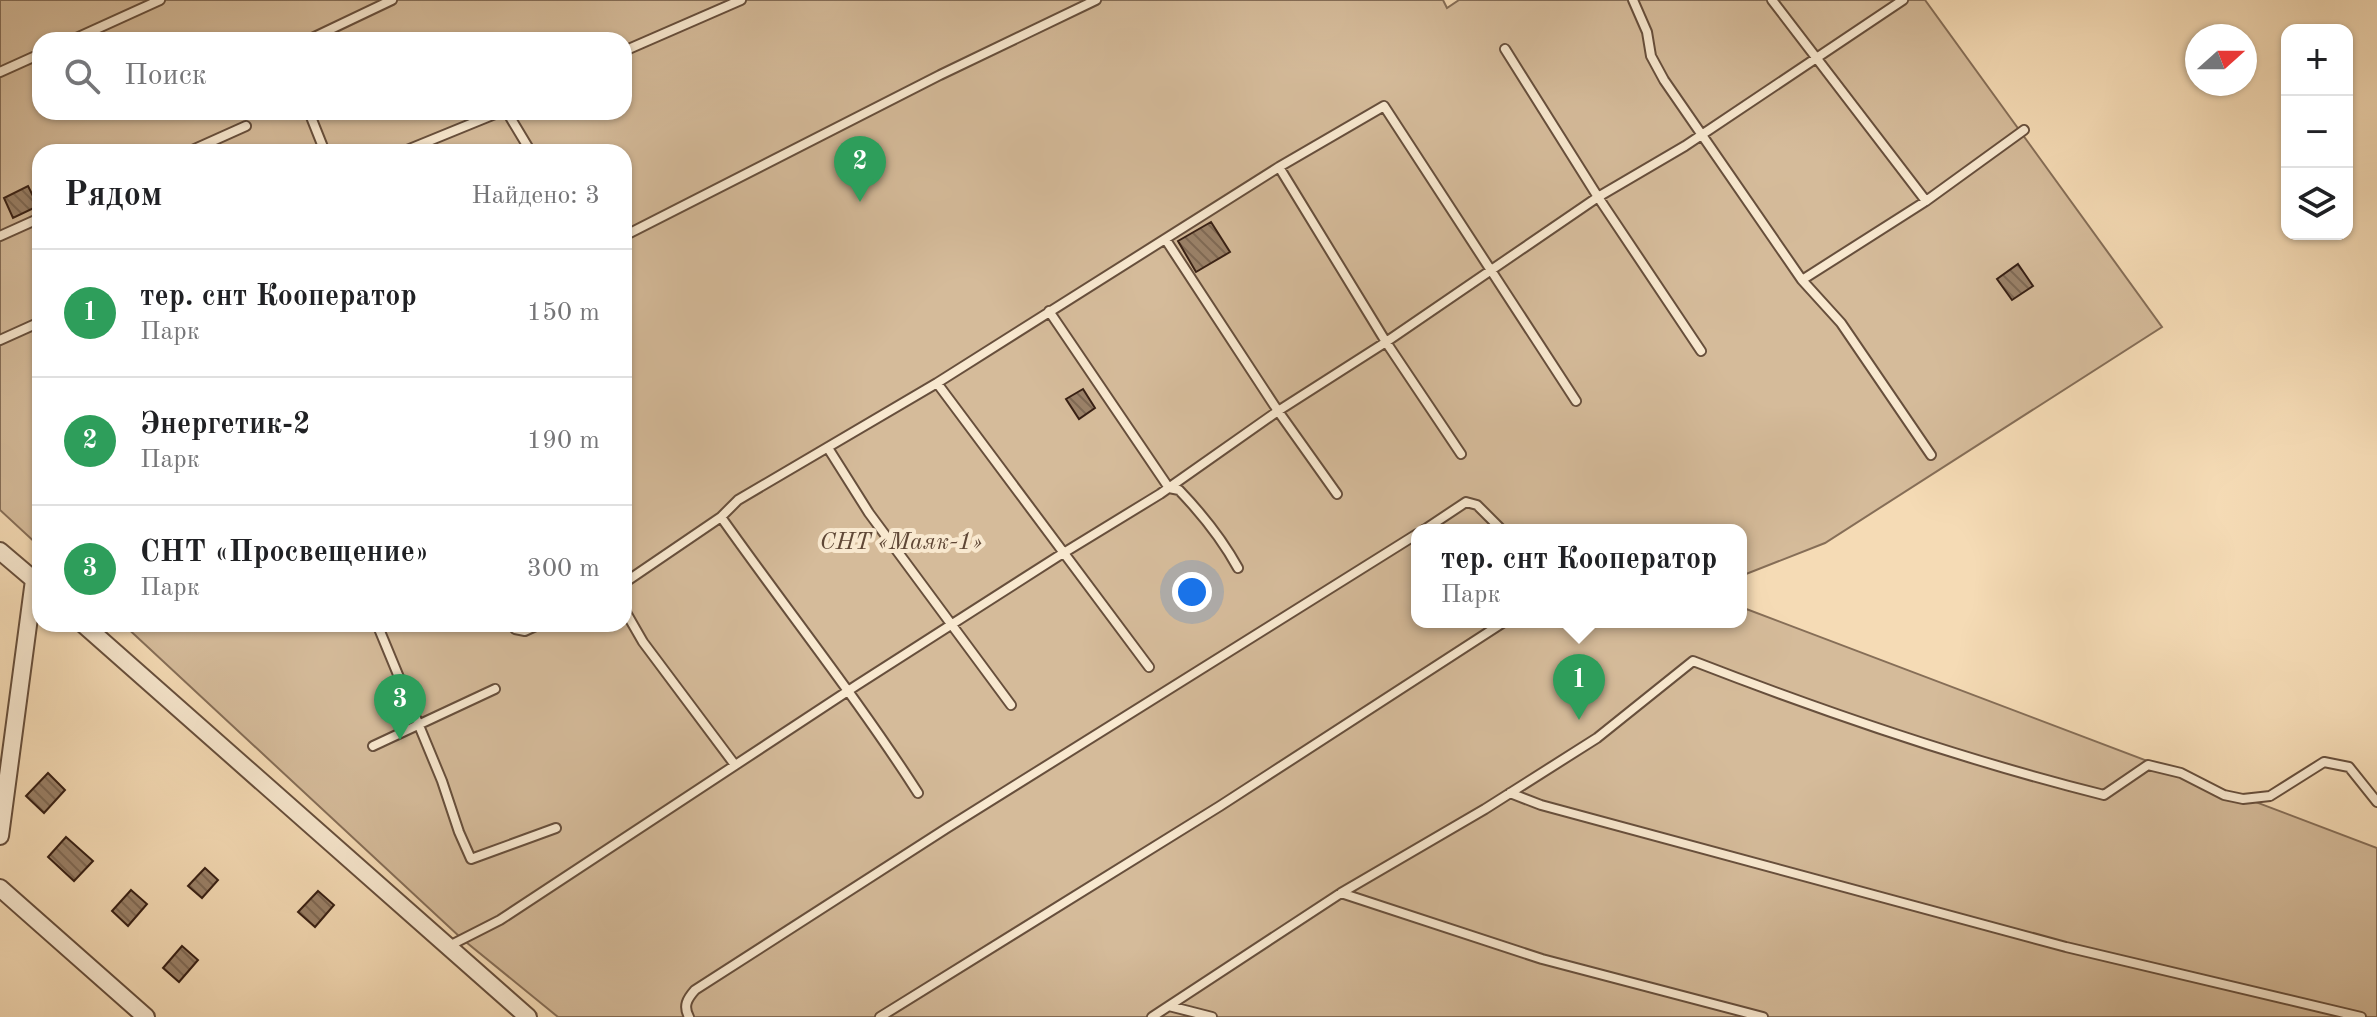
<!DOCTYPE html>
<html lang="ru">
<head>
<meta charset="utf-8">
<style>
	body { margin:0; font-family:"Old Standard TT",serif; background:#f6f6f6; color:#202124 }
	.controls { position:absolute; right:24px; top:24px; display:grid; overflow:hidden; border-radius:16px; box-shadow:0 2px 6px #0004 }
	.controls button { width:72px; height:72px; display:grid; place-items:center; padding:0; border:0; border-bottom:2px solid #e0e0e0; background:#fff; color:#202124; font:40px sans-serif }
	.compass { position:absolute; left:2185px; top:24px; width:72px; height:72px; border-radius:50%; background:#fff; box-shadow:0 2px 6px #0004; rotate:69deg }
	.you { position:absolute; left:1192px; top:592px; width:28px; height:28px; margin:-20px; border:6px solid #fff; border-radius:50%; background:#1a73e8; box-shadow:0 0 0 12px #1a73e833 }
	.badge { display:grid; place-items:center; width:52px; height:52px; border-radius:50%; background:#d93025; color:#fff; font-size:26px; font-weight:700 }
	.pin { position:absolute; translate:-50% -66px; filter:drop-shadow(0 2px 4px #0008) }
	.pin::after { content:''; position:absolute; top:42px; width:28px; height:24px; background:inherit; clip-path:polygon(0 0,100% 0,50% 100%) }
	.popup { position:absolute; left:1411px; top:524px; width:336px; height:104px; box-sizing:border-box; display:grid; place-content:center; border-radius:16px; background:#fff; filter:drop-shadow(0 2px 6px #0005); font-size:26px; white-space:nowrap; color:#757577 }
	.popup b { font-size:30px; color:#202124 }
	.popup::after { content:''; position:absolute; left:50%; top:100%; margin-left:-16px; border:16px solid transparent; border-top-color:#fff }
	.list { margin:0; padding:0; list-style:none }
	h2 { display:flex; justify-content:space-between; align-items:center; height:104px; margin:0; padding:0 32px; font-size:34px }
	h2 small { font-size:26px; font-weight:400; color:#757577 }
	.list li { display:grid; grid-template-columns:52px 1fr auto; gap:24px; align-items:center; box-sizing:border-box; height:128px; padding:0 32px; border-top:2px solid #e0e0e0 }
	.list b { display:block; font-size:30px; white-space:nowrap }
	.list p { margin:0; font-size:26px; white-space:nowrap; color:#757577 }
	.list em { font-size:26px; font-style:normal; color:#757577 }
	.icon { flex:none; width:44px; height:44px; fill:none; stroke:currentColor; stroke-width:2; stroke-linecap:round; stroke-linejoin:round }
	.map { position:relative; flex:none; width:2377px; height:1017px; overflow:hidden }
	.search { position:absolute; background:#fff; box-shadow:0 2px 6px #0004; left:32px; top:32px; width:600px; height:88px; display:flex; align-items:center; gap:20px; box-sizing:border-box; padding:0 28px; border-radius:24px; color:#757577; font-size:30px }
	.panel { position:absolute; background:#fff; box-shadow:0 2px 6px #0004; left:32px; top:144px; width:600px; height:488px; border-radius:24px }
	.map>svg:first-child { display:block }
</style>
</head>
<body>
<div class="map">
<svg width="2377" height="1017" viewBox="0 0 2377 1017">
	<defs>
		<pattern id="building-back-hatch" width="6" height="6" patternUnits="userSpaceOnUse" patternTransform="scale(2)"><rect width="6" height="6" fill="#9a8168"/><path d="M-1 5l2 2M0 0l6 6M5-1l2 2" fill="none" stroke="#7f6954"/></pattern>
	</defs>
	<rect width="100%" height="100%" fill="#f5dbb5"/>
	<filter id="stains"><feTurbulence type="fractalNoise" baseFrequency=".0025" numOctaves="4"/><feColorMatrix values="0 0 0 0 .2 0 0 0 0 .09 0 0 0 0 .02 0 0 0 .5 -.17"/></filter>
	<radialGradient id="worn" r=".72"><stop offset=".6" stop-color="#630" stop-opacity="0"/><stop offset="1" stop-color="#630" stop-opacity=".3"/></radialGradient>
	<path fill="#d5bb9a" stroke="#866e57" stroke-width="2" fill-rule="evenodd" d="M0,0H1443L1447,8L1459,0H1925L2162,327L1825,543L1741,576V530H1417V622H1741V607L2377,848V1017H558L461,938L123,624H624V152H40V547L0,510ZM40,40H624V112H40Z"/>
	<path fill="url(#building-back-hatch)" stroke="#382014" stroke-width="2" d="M28,186L38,206L13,218L4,198Z
		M1211,222L1230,252L1196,272L1178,241Z
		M2018,264L2033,286L2012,300L1997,279Z
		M1083,389L1095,408L1079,419L1066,399Z
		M48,773L65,790L44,813L26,796Z
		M66,837L93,861L74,881L48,857Z
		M205,868L218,880L202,898L188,886Z
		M131,890L147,904L128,926L112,911Z
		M318,891L334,905L315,927L298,912Z
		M182,946L198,960L179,982L163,968Z"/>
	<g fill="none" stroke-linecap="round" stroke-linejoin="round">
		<g stroke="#674f3c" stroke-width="12">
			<path id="lane" d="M1633,0L1647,32L1651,56L1664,80L1802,280L1841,323L1931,455
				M1772,0L1926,201
				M72,40L160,0
				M308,40L392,0
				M1505,49L1598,197L1701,351
				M624,51L741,0
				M0,72L40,54
				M309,112L325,152
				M507,112L531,152
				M188,152L246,126
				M402,152L500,112
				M1279,167L1386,342L1461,454
				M0,236L40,218
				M624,236L940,75L1096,0
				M1166,240L1278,411L1337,494
				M1802,280L1926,201L2024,130
				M1049,311L1169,488L1179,490C1202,514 1222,539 1238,568
				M0,340L40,322
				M937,383L1149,667
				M828,448L869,513L1011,705
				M721,517C786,609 857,698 918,793
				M1424,530L1466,502L1477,505L1502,530
				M624,583L721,517L738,500L937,383L1279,167L1384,106L1576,401
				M624,609L643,642L735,765
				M377,624L442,781L459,832L471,859L556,828
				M512,624L515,629L525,631L540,624
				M373,746L495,689
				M1510,793L1541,805L2066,947L2361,1017
				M1341,893L1542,959L1763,1017
				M447,947L500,920L857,685L1057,557L1160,494L1278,411L1386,342L1598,197L1685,146L1903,0
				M1169,1006L1212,1017
				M689,1017C683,1006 687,999 695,990L947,828L1417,534
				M880,1017L1220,806L1504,622
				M1152,1017L1341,893L1485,809L1597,738L1693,661C1827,713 1964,760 2104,795L2148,765L2181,773L2224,795L2243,799L2270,796L2324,762L2349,767L2377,802"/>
		</g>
		<g stroke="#674f3c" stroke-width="20">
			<path id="street" d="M0,551L40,585
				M83,624L528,1017
				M0,836L34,580
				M0,888L146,1017"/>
		</g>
		<use href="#lane" stroke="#f8e8cf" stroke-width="8"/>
		<use href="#street" stroke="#f8e8cf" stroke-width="16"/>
	</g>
	<g text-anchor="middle" stroke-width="8" stroke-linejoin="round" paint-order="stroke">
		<g font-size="24" font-style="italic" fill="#5f4736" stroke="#f8e8cf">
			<text x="901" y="549">СНТ «Маяк-1»</text>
		</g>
	</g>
	<rect width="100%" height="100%" filter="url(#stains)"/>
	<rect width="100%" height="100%" fill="url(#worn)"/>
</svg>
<div class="controls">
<button>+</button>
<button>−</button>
<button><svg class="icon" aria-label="layers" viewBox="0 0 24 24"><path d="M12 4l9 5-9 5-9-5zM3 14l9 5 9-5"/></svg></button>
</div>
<svg class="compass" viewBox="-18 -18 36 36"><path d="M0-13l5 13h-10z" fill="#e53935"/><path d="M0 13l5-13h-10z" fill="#757577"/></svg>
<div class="you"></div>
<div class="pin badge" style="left:1579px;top:720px;background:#2e9e5b">1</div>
<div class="popup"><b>тер. снт Кооператор</b>Парк</div>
<div class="pin badge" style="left:860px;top:202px;background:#2e9e5b">2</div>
<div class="pin badge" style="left:400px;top:740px;background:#2e9e5b">3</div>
<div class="search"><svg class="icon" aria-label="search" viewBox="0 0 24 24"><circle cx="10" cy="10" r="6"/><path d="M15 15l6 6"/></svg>Поиск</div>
<section class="panel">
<h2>Рядом<small>Найдено: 3</small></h2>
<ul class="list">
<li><span class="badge" style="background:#2e9e5b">1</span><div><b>тер. снт Кооператор</b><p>Парк</p></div><em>150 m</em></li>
<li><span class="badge" style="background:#2e9e5b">2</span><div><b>Энергетик-2</b><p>Парк</p></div><em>190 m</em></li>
<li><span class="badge" style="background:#2e9e5b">3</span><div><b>СНТ «Просвещение»</b><p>Парк</p></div><em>300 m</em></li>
</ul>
</section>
</div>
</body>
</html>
